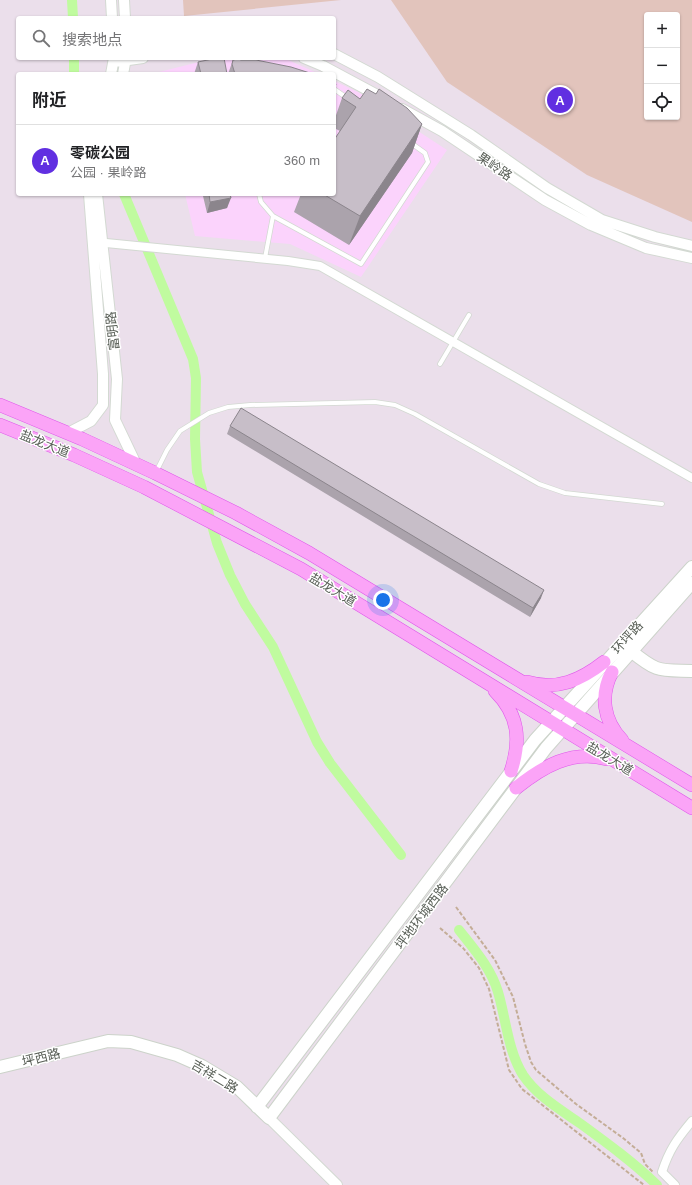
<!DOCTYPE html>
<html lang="zh">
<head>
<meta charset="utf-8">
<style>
	body { margin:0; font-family:Arial,"Noto Sans SC",sans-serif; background:#f2f2f2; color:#202124 }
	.controls { position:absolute; right:12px; top:12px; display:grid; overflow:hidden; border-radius:4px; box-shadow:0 1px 3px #0004 }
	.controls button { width:36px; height:36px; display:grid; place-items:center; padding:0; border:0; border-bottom:1px solid #e0e0e0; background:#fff; color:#202124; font:20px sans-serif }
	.you { position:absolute; left:383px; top:600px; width:14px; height:14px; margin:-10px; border:3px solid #fff; border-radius:50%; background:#1a73e8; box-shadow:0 0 0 6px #1a73e833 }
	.badge { display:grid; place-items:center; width:26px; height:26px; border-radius:50%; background:#612fe1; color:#fff; font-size:13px; font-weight:700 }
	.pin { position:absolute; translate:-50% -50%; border:2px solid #fff; box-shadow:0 1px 4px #0006 }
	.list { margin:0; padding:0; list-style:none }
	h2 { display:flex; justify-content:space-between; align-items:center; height:52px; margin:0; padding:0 16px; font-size:17px }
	h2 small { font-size:13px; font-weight:400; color:#757577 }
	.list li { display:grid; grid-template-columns:26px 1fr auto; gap:12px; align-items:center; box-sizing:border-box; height:72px; padding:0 16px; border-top:1px solid #e0e0e0 }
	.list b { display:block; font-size:15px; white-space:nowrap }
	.list p { margin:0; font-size:13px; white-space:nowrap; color:#757577 }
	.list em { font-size:13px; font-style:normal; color:#757577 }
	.icon { flex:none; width:22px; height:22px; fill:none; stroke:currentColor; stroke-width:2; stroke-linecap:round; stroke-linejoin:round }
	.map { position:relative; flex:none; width:692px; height:1185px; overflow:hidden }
	.search { position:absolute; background:#fff; box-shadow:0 1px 3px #0004; left:16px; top:16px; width:320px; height:44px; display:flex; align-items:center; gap:10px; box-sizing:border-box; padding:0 14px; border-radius:4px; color:#757577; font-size:15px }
	.panel { position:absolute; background:#fff; box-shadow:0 1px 3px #0004; left:16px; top:72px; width:320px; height:124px; border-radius:4px }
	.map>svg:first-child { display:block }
</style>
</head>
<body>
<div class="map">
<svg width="692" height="1185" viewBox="0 0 692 1185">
	<rect width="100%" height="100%" fill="#ebdfeb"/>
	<path fill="#fbd3fc" d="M211,59H286L319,74H155V73Z
		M334,81L358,92L447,150L361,277L290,244L195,236L185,194H334Z"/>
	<path fill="#e2c4bc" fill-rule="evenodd" d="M183,0H341L184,16Z
		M391,0H692V222L587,175L447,82ZM647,15H677V117H647Z"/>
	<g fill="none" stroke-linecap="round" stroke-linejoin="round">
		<path stroke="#c0fb9f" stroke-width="10" d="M72,0L73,18
			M74,58V74
			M124,194L193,359L196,378L195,439L197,472L217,543L230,575L245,604L273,647L317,742L330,763L401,855
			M459,930C474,949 491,968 498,992C506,1019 508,1051 523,1075C537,1096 561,1110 581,1124C607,1143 633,1162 657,1185"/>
		<g stroke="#d3d9d2" stroke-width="5.5">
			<path id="service" d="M334,89L347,98
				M259,194L261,202L273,216L361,264L428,162L425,153L411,143
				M265,258L273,216
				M440,364L469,315
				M156,472L167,450L180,431L209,413L228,407L250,405L375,402L395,405L415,414L539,484L565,493L662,504"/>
		</g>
		<g stroke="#d3d9d2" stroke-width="10">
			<path id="minor" d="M96,242L288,261L320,266L692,478
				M675,1185L662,1172C669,1150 677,1139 692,1121"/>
		</g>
		<g stroke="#d3d9d2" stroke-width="12">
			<path id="tertiary" d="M111,0L112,18
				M124,0L125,18
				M334,54L378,77L471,135L547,188L602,220L655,237L692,246
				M304,58L323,66L379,96
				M114,62L143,58
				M111,74L114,58
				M123,74L126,58
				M402,109L442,131L545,200L591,225L646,248L692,258
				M97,194L117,379L115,420L136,464
				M68,433L91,421L103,405V374L89,194
				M269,1118L337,1185"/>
		</g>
		<g stroke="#ccd3ca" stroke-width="14">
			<path id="secondary" d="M631,651C658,673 659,670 692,671
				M0,1067L108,1041L131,1042L177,1055L202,1066L237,1087L269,1118L546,748L692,583
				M257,1107L535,740L692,567"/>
		</g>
		<g stroke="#df58ea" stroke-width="14">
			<path id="primary" d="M0,405L82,439L155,473L236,513L309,553L692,785
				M0,425L74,455L144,487L301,569L692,808
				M612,672C600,695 603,720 622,740
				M527,682C557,691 581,680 604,662
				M495,691C519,715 521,740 511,771
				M516,788C542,767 572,749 607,759"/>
		</g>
		<path stroke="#c4ad97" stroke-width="2" stroke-dasharray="4 2" stroke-linecap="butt" d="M456,907L495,960L513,997L525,1044L531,1062L536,1070L576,1104L623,1138L641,1153L645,1164L653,1172
			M440,928L463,948L479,968L489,989L509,1070L522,1089L644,1185"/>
		<use href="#service" stroke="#fff" stroke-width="4"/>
		<use href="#minor" stroke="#fff" stroke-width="8"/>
		<use href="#tertiary" stroke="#fff" stroke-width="10"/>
		<use href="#secondary" stroke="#fff" stroke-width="12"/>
		<use href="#primary" stroke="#fba4f7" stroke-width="13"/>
	</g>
	<path fill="#aba3ac" d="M233,60H241L313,74H228Z
		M198,62L227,74H194Z
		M342,98L360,99L422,124L412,153L349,245L294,212L301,194H334L340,131L334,128V121Z
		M204,194H230L227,208L207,213L203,196Z
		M230,426L541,598L530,617L227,434Z"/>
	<path fill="#8b858c" d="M422,124L412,153L349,245L360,216Z
		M231,198L227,208L207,213L210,202Z
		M544,590L541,598L530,617L533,608Z"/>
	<path fill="#c7bec8" stroke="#8b858c" d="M217,58H224L227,74H201L198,62Z
		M238,59L241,60H256L291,67L313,74H235L232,64L233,60Z
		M334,83L336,84L334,88Z
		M367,89L376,94L379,89L407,108L422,124L360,216L323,194H334V140L356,107L342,98L348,90L360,99Z
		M209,194H230L231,198L210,202Z
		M241,408L544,590L533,608L230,426Z"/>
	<g text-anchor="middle" stroke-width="3" stroke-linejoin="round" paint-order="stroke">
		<g font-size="13" fill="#5a6058" stroke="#fff">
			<text transform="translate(495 166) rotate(34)" y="5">果岭路</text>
			<text transform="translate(112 331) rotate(-96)" y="5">富明路</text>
			<text transform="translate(45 443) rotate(22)" y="5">盐龙大道</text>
			<text transform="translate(333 589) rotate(31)" y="5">盐龙大道</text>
			<text transform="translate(627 637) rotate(-48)" y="5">环坪路</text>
			<text transform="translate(610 758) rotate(31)" y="5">盐龙大道</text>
			<text transform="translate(421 916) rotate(-53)" y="5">坪地环城西路</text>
			<text transform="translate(41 1057) rotate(-14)" y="5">坪西路</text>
			<text transform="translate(215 1076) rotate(31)" y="5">吉祥二路</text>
		</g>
	</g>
</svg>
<div class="controls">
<button>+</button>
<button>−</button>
<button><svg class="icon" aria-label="locate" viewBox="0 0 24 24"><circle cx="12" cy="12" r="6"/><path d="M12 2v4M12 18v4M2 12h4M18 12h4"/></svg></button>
</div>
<div class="you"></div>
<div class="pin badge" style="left:560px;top:100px">A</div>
<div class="search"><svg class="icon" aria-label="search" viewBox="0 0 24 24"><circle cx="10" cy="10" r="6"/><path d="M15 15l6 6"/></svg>搜索地点</div>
<section class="panel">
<h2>附近<small></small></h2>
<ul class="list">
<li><span class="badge">A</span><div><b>零碳公园</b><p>公园 · 果岭路</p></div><em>360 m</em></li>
</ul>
</section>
</div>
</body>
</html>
